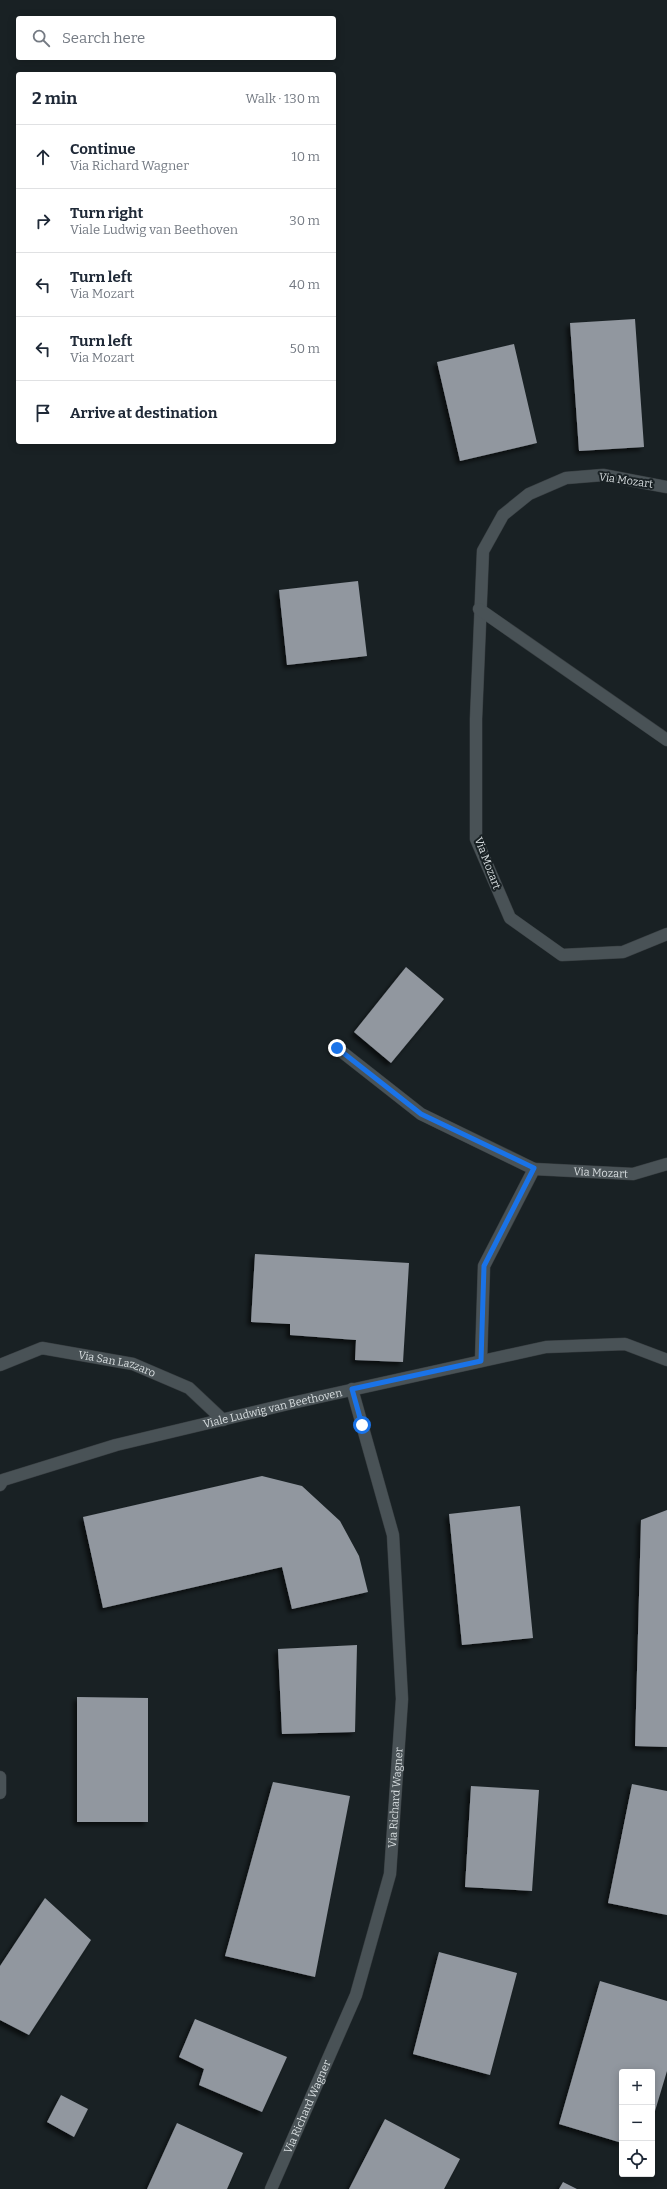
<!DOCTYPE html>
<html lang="en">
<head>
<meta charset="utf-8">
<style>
	body { margin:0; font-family:Bitter,serif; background:#f6f6f7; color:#1f2937 }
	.controls { position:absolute; right:12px; bottom:12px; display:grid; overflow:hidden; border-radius:4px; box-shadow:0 2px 10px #0003 }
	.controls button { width:36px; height:36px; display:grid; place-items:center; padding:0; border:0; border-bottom:1px solid #e0e1e3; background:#fff; color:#1f2937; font:20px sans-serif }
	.stop { position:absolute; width:12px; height:12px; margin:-9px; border:3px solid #1a73e8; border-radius:50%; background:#fff }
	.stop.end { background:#1a73e8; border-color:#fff; box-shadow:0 1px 4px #0008 }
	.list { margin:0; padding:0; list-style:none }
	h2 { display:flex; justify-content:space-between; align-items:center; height:52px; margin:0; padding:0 16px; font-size:17px }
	h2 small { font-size:13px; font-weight:400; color:#747a83 }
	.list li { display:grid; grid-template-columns:26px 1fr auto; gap:12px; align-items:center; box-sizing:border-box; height:64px; padding:0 16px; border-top:1px solid #e0e1e3 }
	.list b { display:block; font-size:15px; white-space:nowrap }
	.list p { margin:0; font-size:13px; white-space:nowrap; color:#747a83 }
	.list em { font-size:13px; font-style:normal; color:#747a83 }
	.icon { flex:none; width:22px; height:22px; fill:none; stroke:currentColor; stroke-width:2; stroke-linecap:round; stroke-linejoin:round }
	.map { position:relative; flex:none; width:667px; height:2189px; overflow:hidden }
	.search { position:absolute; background:#fff; box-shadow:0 2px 10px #0003; left:16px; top:16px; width:320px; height:44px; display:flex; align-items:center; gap:10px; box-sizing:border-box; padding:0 14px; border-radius:4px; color:#747a83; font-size:15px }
	.panel { position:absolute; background:#fff; box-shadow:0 2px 10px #0003; left:16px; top:72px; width:320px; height:372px; border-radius:4px }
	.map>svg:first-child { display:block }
</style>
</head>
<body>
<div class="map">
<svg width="667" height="2189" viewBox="0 0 667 2189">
	<defs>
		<filter id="shadow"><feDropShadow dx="-3.5" dy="3.5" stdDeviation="2" flood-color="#0009"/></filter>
	</defs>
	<rect width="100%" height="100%" fill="#192124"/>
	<path fill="#91979f" filter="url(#shadow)" d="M635,319L644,447L579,451L570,323Z
		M514,344L537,443L460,461L437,362Z
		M358,581L367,656L287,665L279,590Z
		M406,967L444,999L391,1063L354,1032Z
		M255,1254L409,1263L403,1362L355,1360L356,1340L290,1335V1324L251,1322Z
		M262,1476L302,1486L340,1521L359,1556L368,1592L292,1609L282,1567L103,1608L83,1517Z
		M520,1506L533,1638L462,1645L449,1514Z
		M667,1510V1747L635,1746L641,1520Z
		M357,1645L355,1732L282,1734L278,1649Z
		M77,1697L148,1698V1822H77Z
		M273,1782L350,1796L315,1977L225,1956Z
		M632,1784L667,1791V1915L608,1903Z
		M471,1786L539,1790L532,1891L465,1887Z
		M45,1898L91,1940L29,2035L0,2020V1966Z
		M439,1952L517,1973L490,2075L413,2054Z
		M600,1981L667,2001V2071L652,2121V2072H622V2143L559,2124Z
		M195,2019L287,2057L262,2112L199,2085L204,2069L179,2057Z
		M61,2095L88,2109L74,2137L47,2122Z
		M385,2119L460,2159L444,2189H349Z
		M177,2123L243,2153L227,2189H147Z
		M563,2182L577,2189H559Z"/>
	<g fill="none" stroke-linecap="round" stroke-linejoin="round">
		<g stroke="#373d40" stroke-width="13">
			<g id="minor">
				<path d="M667,487L603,475L566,478L529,494L503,515L483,551L476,719V839L510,918L562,955L623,952L667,934"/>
				<path d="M479,609L667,740"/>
				<path d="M337,1048L421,1114L534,1169"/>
				<path id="s1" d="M481,1361L484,1266L534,1169L633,1174L667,1164"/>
				<path id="s2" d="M0,1365L42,1348L133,1364L189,1388L223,1420"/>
				<path id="s3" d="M0,1485L3,1480L116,1445L292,1403L546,1347L625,1344L667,1360"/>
				<path d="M0,1777V1793"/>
				<path id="s4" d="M271,2189L356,1995L390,1874L402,1699L393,1535L352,1389"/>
			</g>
		</g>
		<use href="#minor" stroke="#495256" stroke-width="12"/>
	</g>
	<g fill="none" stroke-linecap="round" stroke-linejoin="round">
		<path stroke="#1a73e8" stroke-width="5" d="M337,1048L421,1114L534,1168L484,1266L481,1361L352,1389L362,1425"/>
	</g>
	<g text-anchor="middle" stroke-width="4" stroke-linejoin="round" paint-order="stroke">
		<g font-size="11" fill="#d7dddf" stroke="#192124">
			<text transform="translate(626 480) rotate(8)" y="4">Via Mozart</text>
			<text transform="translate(488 863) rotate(69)" y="4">Via Mozart</text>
			<text dy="4" stroke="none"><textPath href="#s1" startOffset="271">Via Mozart</textPath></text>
			<text dy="4" stroke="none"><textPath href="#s2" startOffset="122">Via San Lazzaro</textPath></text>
			<text dy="4" stroke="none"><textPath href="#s3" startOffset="285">Viale Ludwig van Beethoven</textPath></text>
			<text dy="4" stroke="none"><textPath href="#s4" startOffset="414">Via Richard Wagner</textPath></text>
			<text dy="4" stroke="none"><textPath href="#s4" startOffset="90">Via Richard Wagner</textPath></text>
		</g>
	</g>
</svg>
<div class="controls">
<button>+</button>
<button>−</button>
<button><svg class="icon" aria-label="locate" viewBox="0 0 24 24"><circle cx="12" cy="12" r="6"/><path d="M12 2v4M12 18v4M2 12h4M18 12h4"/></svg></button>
</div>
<div class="stop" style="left:362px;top:1425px"></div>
<div class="stop end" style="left:337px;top:1048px"></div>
<div class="search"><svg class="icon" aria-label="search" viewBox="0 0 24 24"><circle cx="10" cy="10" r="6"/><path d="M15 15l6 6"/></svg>Search here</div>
<section class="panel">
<h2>2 min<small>Walk · 130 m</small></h2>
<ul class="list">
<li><svg class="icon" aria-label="ahead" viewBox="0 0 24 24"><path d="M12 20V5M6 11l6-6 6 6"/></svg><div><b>Continue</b><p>Via Richard Wagner</p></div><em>10 m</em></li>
<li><svg class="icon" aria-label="right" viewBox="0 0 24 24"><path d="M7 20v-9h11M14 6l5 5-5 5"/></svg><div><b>Turn right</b><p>Viale Ludwig van Beethoven</p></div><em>30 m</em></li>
<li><svg class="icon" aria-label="left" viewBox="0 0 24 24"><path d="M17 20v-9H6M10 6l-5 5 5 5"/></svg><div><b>Turn left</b><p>Via Mozart</p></div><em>40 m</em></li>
<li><svg class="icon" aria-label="left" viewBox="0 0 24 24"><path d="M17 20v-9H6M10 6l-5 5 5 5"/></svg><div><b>Turn left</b><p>Via Mozart</p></div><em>50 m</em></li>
<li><svg class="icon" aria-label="arrive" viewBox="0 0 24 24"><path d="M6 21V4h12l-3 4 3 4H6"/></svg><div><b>Arrive at destination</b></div></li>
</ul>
</section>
</div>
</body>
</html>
